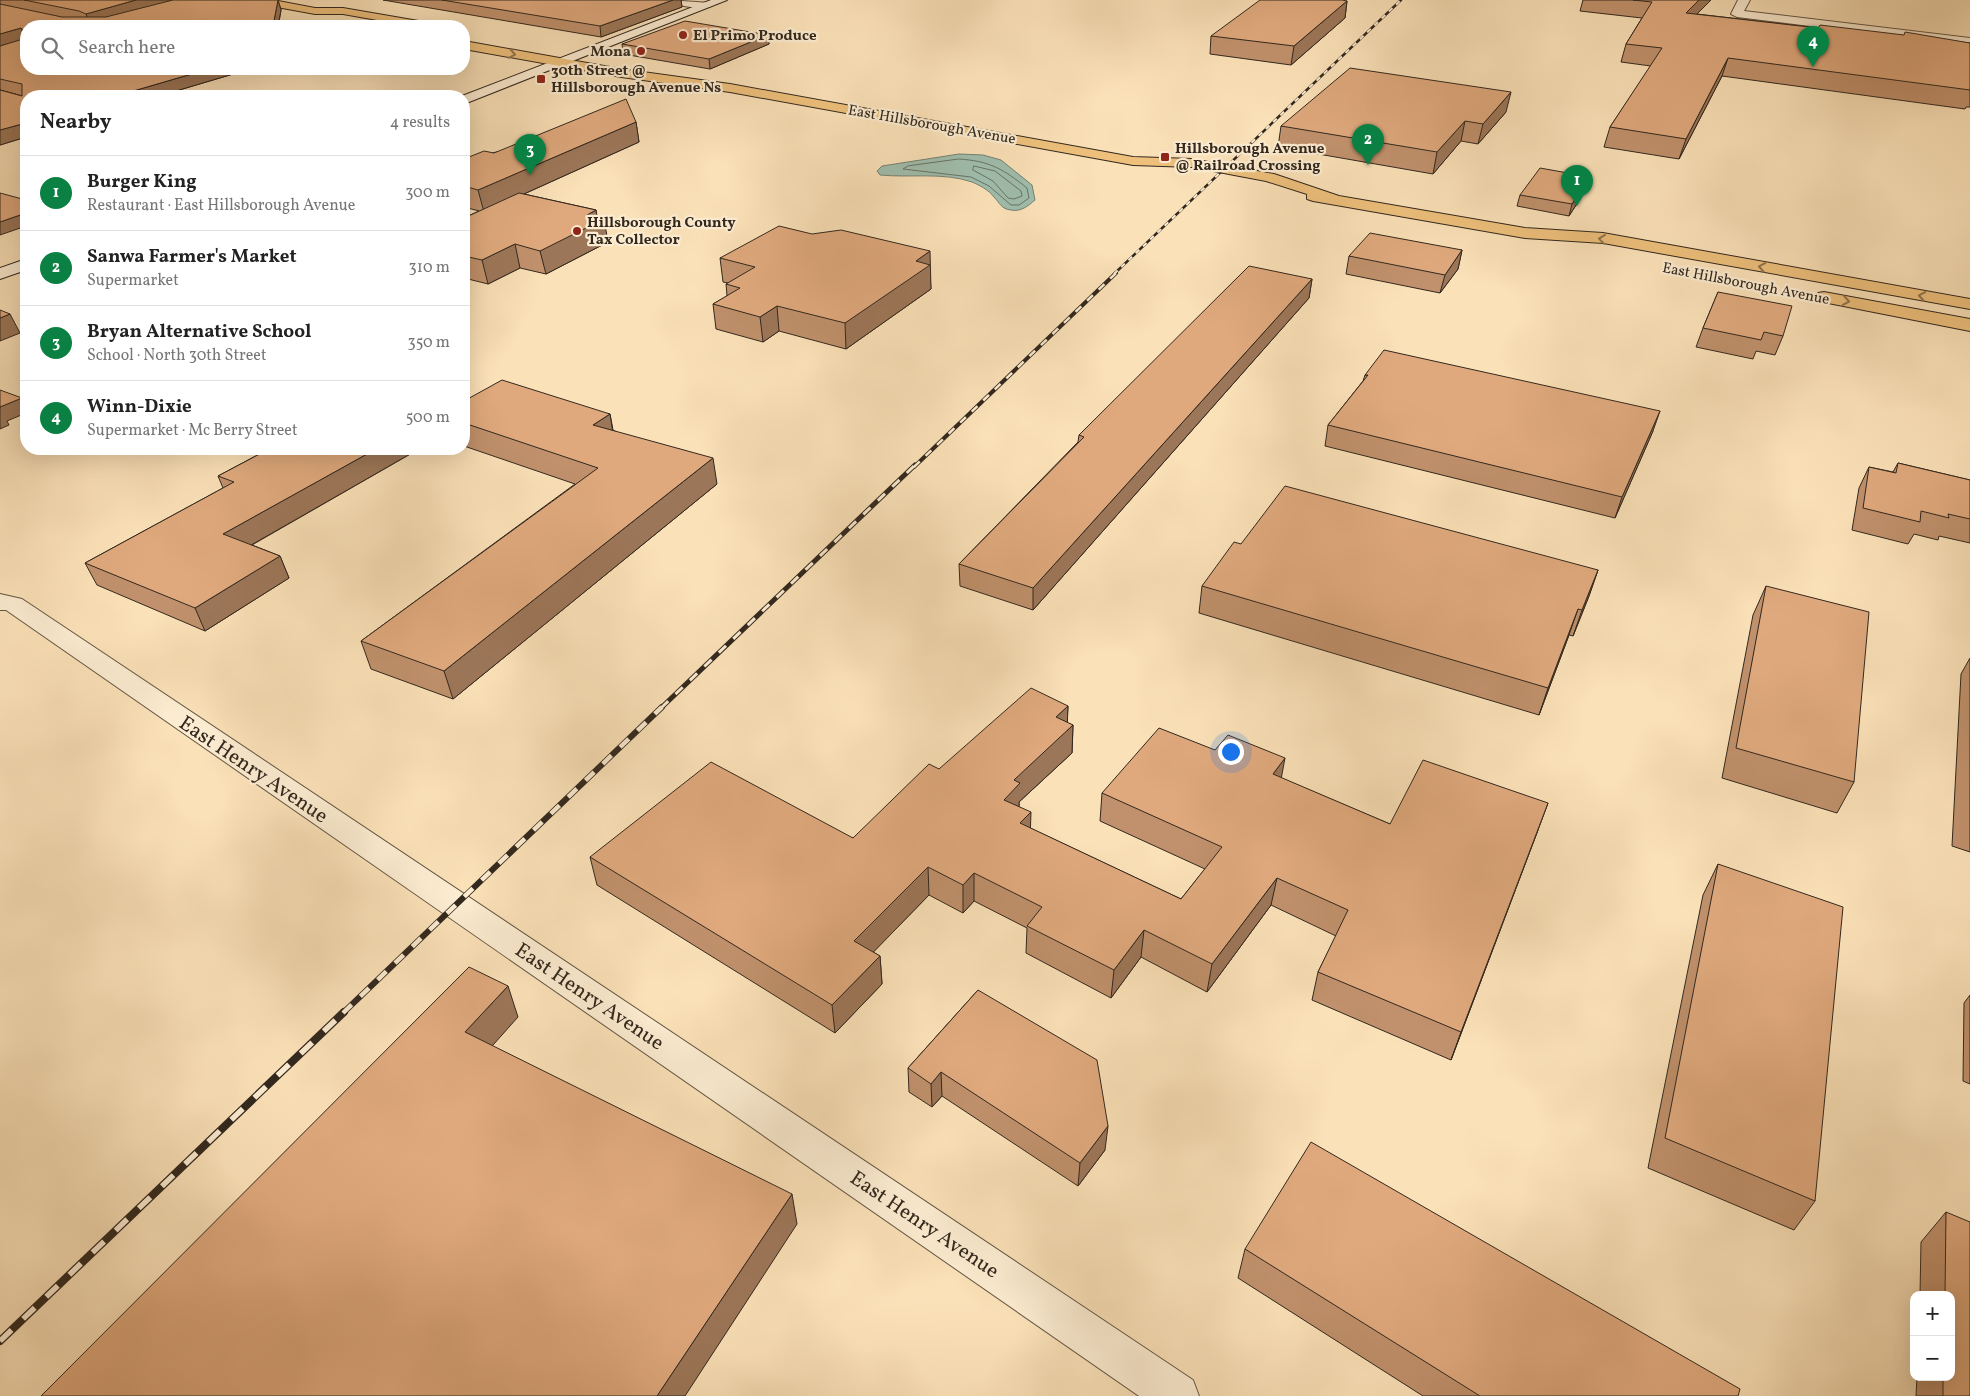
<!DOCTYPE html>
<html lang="en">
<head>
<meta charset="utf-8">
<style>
	body { margin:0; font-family:Vollkorn,serif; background:#f6f6f6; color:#222 }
	.controls { position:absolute; right:15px; bottom:15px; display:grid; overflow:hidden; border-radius:10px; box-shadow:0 5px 20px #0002 }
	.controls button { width:45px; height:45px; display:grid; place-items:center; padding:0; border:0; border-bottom:1px solid #e0e0e0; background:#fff; color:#222; font:25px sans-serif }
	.you { position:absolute; left:1230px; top:751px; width:18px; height:18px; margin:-12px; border:4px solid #fff; border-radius:50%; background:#1a73e8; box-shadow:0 0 0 8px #1a73e833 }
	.badge { display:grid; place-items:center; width:32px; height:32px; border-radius:50%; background:#0b8043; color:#fff; font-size:16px; font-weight:700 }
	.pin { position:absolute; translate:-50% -41px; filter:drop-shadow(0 1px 2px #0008) }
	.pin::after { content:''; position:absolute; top:26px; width:18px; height:15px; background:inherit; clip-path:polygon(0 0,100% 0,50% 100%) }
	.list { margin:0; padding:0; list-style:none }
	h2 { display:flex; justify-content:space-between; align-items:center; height:65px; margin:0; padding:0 20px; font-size:21px }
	h2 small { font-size:16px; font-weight:400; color:#767676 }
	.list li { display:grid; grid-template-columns:32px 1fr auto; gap:15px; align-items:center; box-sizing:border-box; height:75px; padding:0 20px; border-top:1px solid #e0e0e0 }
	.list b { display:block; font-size:19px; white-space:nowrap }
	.list p { margin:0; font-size:16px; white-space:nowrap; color:#767676 }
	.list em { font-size:16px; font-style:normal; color:#767676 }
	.icon { flex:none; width:28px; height:28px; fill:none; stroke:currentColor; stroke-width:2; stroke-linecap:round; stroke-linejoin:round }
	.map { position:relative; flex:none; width:1970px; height:1396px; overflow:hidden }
	.search { position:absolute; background:#fff; box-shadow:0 5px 20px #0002; left:20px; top:20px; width:450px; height:55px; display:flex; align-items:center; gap:12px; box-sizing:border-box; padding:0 18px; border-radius:20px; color:#767676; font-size:19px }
	.panel { position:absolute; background:#fff; box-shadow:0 5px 20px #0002; left:20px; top:90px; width:450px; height:365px; border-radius:20px }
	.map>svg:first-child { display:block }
</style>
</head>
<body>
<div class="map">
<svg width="1970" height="1396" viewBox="0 0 1970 1396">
	<rect width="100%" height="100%" fill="#fbe1b8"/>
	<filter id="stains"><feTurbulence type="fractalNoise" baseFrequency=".004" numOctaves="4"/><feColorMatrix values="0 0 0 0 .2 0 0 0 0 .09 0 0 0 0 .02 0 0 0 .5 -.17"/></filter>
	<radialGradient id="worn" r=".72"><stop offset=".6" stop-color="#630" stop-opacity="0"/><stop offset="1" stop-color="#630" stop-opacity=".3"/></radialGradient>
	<path fill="#9fbead" stroke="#738274" d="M959,154L983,155L1001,160L1032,185L1035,200C1028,206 1021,212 1011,210C1001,209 1000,203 994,197C989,190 979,185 972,182C943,172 910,178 880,175L877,171L882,166Z"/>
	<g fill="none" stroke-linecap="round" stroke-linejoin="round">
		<path stroke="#687366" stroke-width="1" d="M959,159C990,161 1003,169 1027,188L1029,198L1019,205H1011L989,186L971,177L903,169L908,166Z
			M974,166L995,171L1021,191L1022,196L1014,199L1008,198L993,181L973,170Z"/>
		<g stroke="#645644" stroke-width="2">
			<path id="street" d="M667,0L711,3L713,5C705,11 675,6 667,0Z
				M1738,0H1750L1744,11L1970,38V46L1737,17L1731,14Z
				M0,594L22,599L1193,1380L1199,1396H1139L6,610H0Z"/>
		</g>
		<g stroke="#32281e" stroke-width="2">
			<path id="secondary" d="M711,0H727L464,104V96H462Z
				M26,259V270L0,279V268Z"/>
		</g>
		<g stroke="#32281e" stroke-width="2">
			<path id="primary" d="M249,0H273L315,8H343L430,23L436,26H411L343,14H315L255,3Z
				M464,41L621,69L730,84L1133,157L1192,159L1274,174L1339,196L1525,228L1603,233L1970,299V309L1603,243L1525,238L1313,201L1307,199V194L1266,181L1192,167L1133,165L730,92L621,77L464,49Z
				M1824,292L1970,319V331L1818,301L1815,297L1818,293Z"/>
		</g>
		<use href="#street" fill="#fcecd1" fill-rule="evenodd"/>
		<use href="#secondary" fill="#fcecd1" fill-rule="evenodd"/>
		<use href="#primary" fill="#eec07c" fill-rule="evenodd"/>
		<g stroke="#32281e" stroke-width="2.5">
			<path id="rail-far4" d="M1114,274L1401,0"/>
		</g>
		<g stroke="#32281e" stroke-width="4">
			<path id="rail-far3" d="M914,467L1116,273"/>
		</g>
		<g stroke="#32281e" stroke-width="5">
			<path id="rail-far2" d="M661,708L915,465"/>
		</g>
		<g stroke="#32281e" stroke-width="6">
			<path id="rail-far1" d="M343,1013L662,707"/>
		</g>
		<g stroke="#32281e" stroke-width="8">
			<path id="rail" d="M0,1341L344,1012"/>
		</g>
		<use href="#rail-far4" stroke="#fcecd1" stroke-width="2" stroke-dasharray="5" stroke-linecap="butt"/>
		<use href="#rail-far3" stroke="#fcecd1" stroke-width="2.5" stroke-dasharray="8" stroke-linecap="butt"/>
		<use href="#rail-far2" stroke="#fcecd1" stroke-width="3" stroke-dasharray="10" stroke-linecap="butt"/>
		<use href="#rail-far1" stroke="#fcecd1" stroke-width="4.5" stroke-dasharray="12" stroke-linecap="butt"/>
		<use href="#rail" stroke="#fcecd1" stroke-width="5.5" stroke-dasharray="16" stroke-linecap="butt"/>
	</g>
	<path fill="#c0916c" stroke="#32281e" d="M0,0H278L281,10L279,22L250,69L159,96H26V137L0,145V90L22,96L0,90Z
		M383,0H681L682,7L601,37Z
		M1583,0H1711L1697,14L1818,28L1970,43V107H1966L1965,109L1722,76L1679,159L1604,147L1610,127L1651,66L1621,62L1626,44L1642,18L1580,11Z
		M1347,1L1345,18L1291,65L1210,54L1211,36Z
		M768,35L769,44L710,69L623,54L622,44Z
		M1506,112L1478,144L1461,141L1433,174L1278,147L1281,126Z
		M636,122L639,142L524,194L596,210L597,217L608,242L546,274L520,268L488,284L464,278V218L479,211L464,207V159Z
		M1590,177L1587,188L1569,216L1517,206L1520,195Z
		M1462,250L1458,269L1440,293L1346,274L1349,256Z
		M720,258L931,275H930L931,289L846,349L779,331L763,342L716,329L713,304L727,296L726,284L728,283L723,282Z
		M1312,279L1309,298L1033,610L960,586L959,564L1078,442L1079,435Z
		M1718,292L1783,336L1775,355L1756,351L1753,359L1696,347L1703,328Z
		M1365,375L1653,431L1615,518L1325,446L1328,425L1363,381Z
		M464,401L610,414L613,430L717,484L453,699L371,669L361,641L575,484L464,446Z
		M269,449H419L252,545L280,556L289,578L205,631L97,585L85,563L223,488L218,476Z
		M1898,463L1970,480V543L1939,536L1938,540L1914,534L1908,544L1852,530L1859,488L1869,467L1893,472Z
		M1241,544L1598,570L1589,596L1573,636L1569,635L1539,715L1199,613L1202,586Z
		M1766,586L1854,782L1837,813L1722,778L1753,615Z
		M1970,658V852L1952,846L1961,674Z
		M1068,706L1067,723L1073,725L1072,753L1019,802V807L1030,828L1181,899L1205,869L1100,821L1102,793L1281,778L1390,824L1538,830L1451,1060L1312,1000L1318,972L1336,936L1271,905L1207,992L1141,957L1111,998L1026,953L1027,928L974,901L963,913L929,895L873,952L880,956L882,984L835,1033L597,885L590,857L853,838L939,769Z
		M1718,864L1815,1201L1794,1230L1648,1168L1703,895Z
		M978,990L1105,1150L1078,1186L942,1096L932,1107L909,1092L908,1068Z
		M1970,995V1084L1963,1081L1964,1003Z
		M1946,1212L1970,1396H1916L1917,1377H1951V1295H1920L1921,1242Z
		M1245,1249L1738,1396H1423L1238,1278Z"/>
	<path fill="#9c7658" stroke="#32281e" d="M136,0H176L90,24L86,14Z
		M278,0L281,10L278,26L274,21Z
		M673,0H681L682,7L601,37L600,26Z
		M1699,0H1711L1681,30L1686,13Z
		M1347,1L1345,18L1291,65L1294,46Z
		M21,28L26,39L0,46V34Z
		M768,35L769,44L710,69L709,59Z
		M1728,58L1722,76L1679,159L1686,139Z
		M209,69H250L159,96H116Z
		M1511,92L1506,112L1478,144L1483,124Z
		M1465,121L1461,141L1433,174L1437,152Z
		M636,122L639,142L484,212L478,190Z
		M26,123V137L0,145V130Z
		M1590,177L1587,188L1569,216L1572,204Z
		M596,210L598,222L604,219L608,242L546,274L540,251L587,215Z
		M26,213V226L0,235V222Z
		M515,244L520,268L488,284L482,260Z
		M1462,250L1458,269L1440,293L1445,275Z
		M930,251L931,289L846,349L845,323L916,261Z
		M1312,279L1309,298L1033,610V588Z
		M777,306L779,331L763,342L760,317Z
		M10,314L20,333L0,341V318Z
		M22,398L26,407V413L7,421L9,425L0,429V407Z
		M1660,411L1653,431L1615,518L1622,497Z
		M610,414L614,440L593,425Z
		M376,449H419L232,556L223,534Z
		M713,458L717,484L453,699L444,671Z
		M280,556L289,578L205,631L195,608Z
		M1598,570L1589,596L1573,636L1582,610Z
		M1578,609L1569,635L1539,715L1548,688Z
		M1068,706L1067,731L1073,725L1072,753L1019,802V811L1004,800L1014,780L1056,717Z
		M1285,758L1280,785L1273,774Z
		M1548,803L1538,830L1451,1060L1461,1032Z
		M1031,812L1030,840L1020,823Z
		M928,867L929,895L857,969L854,941Z
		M974,873V901L963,913V885Z
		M1277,878L1271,905L1207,992L1212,964Z
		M1144,930L1141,957L1111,998L1114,970Z
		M880,956L882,984L835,1033L832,1005Z
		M508,986L518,1017L477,1063L465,1032Z
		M941,1072L942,1096L932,1107L931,1084Z
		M1108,1126L1105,1150L1078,1186L1080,1163Z
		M792,1194L797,1224L685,1396H657Z"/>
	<path fill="#dfa97d" stroke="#32281e" d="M24,0H136L86,14L79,11Z
		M173,0H278L274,21L300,26H26V69H209L116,96H26V123L0,130V90L22,96V84L0,79V46L23,39V30L21,28L0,34V4L62,17H106Z
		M442,0H673L600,26Z
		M1260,0H1342L1347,1L1294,46L1211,36Z
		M1633,0H1699L1686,13L1818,28L1820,25L1904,35L1905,32L1970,43V90L1728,58L1686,139L1610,127L1662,48L1626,44L1652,2Z
		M685,21L768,35L709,59L622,44Z
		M1350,68L1511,92L1483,124L1465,121L1437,152L1281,126Z
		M626,99L636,122L478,190L464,186V159L484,151L494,153Z
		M1540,168L1590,177L1572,204L1520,195Z
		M0,193L26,200V213L0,222Z
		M519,193L596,210L587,215L604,219L540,251L515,244L482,260L464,256V218Z
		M779,226L812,234L841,230L930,251L916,261L930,265L845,323L777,306L760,317L713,304L740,288L726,284L755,267L720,258Z
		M1370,233L1462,250L1445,275L1349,256Z
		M1249,266L1312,279L1033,588L959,564L1084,437L1079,435Z
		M1718,292L1792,306L1783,336L1764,332L1761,340L1703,328Z
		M0,310L10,314L0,318Z
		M1384,350L1660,411L1622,497L1328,425L1368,375H1365Z
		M502,380L610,414L593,425L713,458L444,671L361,641L598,468L464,423V401Z
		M0,390L22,398L0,407Z
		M269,449H376L223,534L280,556L195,608L85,563L234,482L218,476Z
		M1898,463L1970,480V519L1948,514L1949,518L1921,511L1920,522L1863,508L1869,467L1896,473Z
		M1285,486L1598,570L1582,610L1578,609L1548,688L1202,586L1234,542L1241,544Z
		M1766,586L1869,612L1854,782L1736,748Z
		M1031,688L1068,706L1056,717L1073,725L1014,780L1020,783L1004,800L1031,812L1020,823L1181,899L1222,847L1102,793L1159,728L1215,750L1228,735L1285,758L1273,774L1390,824L1423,760L1548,803L1461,1032L1318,972L1348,910L1277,878L1212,964L1144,930L1114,970L1027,926L1042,907L974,873L963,885L928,867L854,941L880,956L832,1005L590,857L711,762L853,838L929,764L939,769Z
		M1718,864L1843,907L1815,1201L1665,1138Z
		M469,967L508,986L465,1032L792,1194L657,1396H41Z
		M978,990L1097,1060L1108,1126L1080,1163L941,1072L931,1084L908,1068Z
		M1311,1142L1740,1389L1738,1396H1480L1245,1249Z
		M1946,1212L1970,1222V1396H1943V1377H1951V1295H1945Z"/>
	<defs><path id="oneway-chevron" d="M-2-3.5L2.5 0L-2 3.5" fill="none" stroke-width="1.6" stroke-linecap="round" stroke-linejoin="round" transform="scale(1.25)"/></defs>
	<g stroke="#90744d">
		<use href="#oneway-chevron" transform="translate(512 54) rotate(11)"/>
		<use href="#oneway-chevron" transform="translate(1602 239) rotate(-173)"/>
		<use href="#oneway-chevron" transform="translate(1762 267) rotate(-170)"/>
		<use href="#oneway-chevron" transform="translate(1922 296) rotate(-170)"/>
		<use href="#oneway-chevron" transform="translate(1846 301) rotate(10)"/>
	</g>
	<g fill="#8f2418" stroke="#fcecd1" stroke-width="2">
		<circle cx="683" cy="35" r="5"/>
		<circle cx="641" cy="51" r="5"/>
		<rect x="536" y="74" width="10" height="10" rx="2.5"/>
		<rect x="1160" y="152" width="10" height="10" rx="2.5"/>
		<circle cx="577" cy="231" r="5"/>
	</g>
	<g text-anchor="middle" stroke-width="4.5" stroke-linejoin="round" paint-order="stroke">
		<g font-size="15" font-weight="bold" fill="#32281e" stroke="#fcecd1" text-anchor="start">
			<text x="693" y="40">El Primo Produce</text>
			<text x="631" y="56" text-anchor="end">Mona</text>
			<text x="551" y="75">30th Street @<tspan x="551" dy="17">Hillsborough Avenue Ns</tspan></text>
			<text x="1175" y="153">Hillsborough Avenue<tspan x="1175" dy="17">@ Railroad Crossing</tspan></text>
			<text x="587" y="227">Hillsborough County<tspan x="587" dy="17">Tax Collector</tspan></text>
		</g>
		<g font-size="15" fill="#32281e" stroke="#fcecd1">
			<text transform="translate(932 124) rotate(10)" y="5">East Hillsborough Avenue</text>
			<text transform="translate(1746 283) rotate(11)" y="5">East Hillsborough Avenue</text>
		</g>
		<g font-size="21" fill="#32281e" stroke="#fcecd1">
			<text transform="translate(254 769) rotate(34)" y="7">East Henry Avenue</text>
			<text transform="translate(590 996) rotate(34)" y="7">East Henry Avenue</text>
			<text transform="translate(925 1224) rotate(34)" y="7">East Henry Avenue</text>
		</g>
	</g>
	<rect width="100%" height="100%" filter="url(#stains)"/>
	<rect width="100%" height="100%" fill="url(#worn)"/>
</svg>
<div class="controls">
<button>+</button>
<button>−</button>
</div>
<div class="you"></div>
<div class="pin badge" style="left:1577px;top:206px">1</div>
<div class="pin badge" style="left:1368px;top:165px">2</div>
<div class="pin badge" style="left:530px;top:175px">3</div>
<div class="pin badge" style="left:1813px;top:67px">4</div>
<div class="search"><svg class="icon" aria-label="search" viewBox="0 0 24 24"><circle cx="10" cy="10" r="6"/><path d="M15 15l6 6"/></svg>Search here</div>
<section class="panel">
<h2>Nearby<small>4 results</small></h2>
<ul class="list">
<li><span class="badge">1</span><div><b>Burger King</b><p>Restaurant · East Hillsborough Avenue</p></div><em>300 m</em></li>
<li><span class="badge">2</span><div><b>Sanwa Farmer's Market</b><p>Supermarket</p></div><em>310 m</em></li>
<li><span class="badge">3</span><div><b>Bryan Alternative School</b><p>School · North 30th Street</p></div><em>350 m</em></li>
<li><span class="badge">4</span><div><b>Winn-Dixie</b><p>Supermarket · Mc Berry Street</p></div><em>500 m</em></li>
</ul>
</section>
</div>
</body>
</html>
